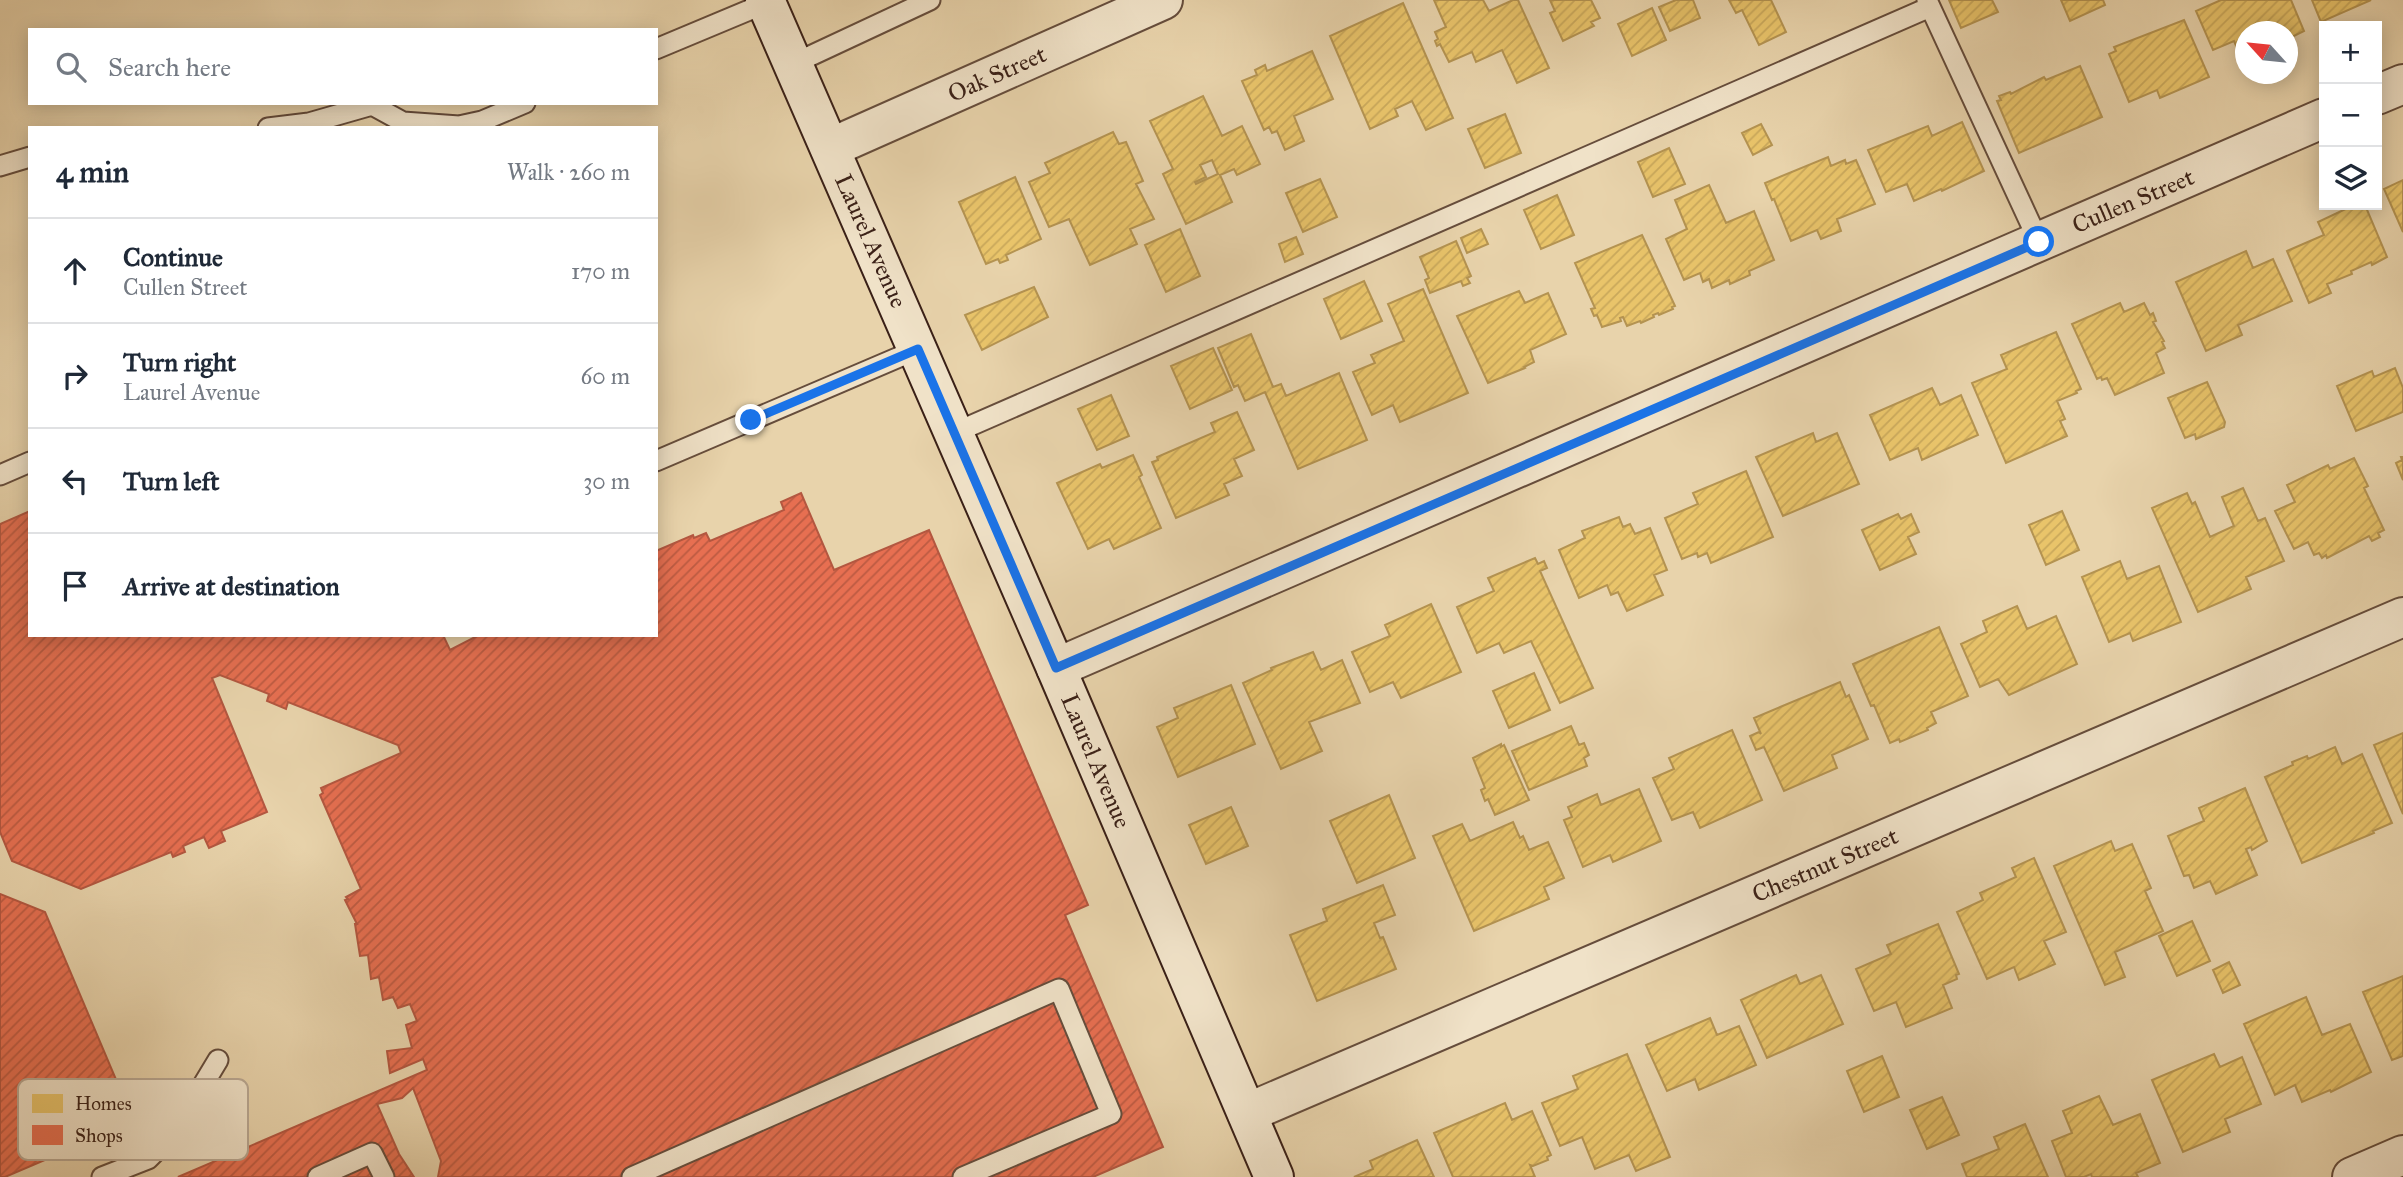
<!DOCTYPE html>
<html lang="en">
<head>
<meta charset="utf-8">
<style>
	body { margin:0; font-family:"IM FELL Great Primer",serif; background:#f2f2f3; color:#1f2937 }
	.controls { position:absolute; right:21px; top:21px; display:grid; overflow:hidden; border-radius:0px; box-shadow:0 4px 18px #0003 }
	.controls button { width:63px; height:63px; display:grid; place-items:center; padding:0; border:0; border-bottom:2px solid #e0e1e3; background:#fff; color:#1f2937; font:35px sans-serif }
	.compass { position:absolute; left:2235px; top:21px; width:63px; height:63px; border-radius:50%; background:#fff; box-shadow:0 4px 18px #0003; rotate:297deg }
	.stop { position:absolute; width:21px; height:21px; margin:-16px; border:5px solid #1a73e8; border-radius:50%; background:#fff }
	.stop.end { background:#1a73e8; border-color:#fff; box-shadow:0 2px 7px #0008 }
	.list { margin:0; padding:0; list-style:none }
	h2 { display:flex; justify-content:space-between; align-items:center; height:91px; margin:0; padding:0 28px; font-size:30px }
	h2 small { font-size:23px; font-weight:400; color:#747a83 }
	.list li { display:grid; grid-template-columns:46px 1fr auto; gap:21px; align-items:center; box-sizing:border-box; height:105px; padding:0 28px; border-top:2px solid #e0e1e3 }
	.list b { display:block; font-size:26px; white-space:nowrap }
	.list p { margin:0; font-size:23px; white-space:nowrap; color:#747a83 }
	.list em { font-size:23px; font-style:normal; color:#747a83 }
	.icon { flex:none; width:38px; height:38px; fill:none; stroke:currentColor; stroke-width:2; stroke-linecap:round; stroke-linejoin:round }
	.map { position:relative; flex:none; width:2403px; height:1177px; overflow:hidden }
	.search { position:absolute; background:#fff; box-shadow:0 4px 18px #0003; left:28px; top:28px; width:630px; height:77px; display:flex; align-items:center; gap:18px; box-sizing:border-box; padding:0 24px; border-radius:0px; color:#747a83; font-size:26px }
	.panel { position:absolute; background:#fff; box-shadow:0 4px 18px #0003; left:28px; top:126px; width:630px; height:511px; border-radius:0px }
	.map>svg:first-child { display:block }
</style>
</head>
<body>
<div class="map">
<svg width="2403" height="1177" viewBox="0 0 2403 1177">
	<defs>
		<pattern id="homes-hatch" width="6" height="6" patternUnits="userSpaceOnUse" patternTransform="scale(1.75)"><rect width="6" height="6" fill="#e9c46a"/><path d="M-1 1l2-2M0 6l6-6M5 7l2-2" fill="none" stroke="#c9a85b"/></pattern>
		<pattern id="shops-hatch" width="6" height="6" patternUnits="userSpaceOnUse" patternTransform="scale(1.75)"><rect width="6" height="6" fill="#e76f51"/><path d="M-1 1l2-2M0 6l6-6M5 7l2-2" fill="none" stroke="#bc5b42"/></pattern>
	</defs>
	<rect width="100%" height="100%" fill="#e8d3ab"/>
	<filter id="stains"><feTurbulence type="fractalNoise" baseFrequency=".00286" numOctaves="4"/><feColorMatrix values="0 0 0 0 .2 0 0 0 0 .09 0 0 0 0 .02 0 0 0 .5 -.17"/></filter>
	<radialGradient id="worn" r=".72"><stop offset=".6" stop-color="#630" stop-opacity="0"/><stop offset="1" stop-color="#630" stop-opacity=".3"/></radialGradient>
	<path fill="url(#homes-hatch)" stroke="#b49351" stroke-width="2" fill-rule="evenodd" d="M1434,0H1483L1489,11L1513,0H1518L1549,68L1517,83L1502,50L1476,62L1472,52L1449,62L1440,44L1437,46L1435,41L1438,39L1435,32L1446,27Z
		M1550,0H1591L1600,18L1591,22L1594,26L1563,41L1550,13L1555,11Z
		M1676,0H1693L1700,18L1670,31L1659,7Z
		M1729,0H1771L1786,32L1759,45L1742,10L1736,13Z
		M1949,0H1992L1998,12L1961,28Z
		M2061,0H2103L2105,5L2070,21Z
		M2221,0H2291L2304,31L2288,39V32H2246L2245,66L2234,41L2213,50L2196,11Z
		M2312,0H2371L2321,22Z
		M1403,3L1453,118L1426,130L1412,101L1395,109L1398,116L1370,129L1330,36Z
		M1652,8L1666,40L1632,56L1618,24Z
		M2184,20L2209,77L2160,98L2157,90L2129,102L2109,54L2116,51L2114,47Z
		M1312,51L1333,99L1294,116L1304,141L1285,150L1277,131L1272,133L1269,127L1264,130L1242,81L1257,75L1255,70L1265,65L1267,71Z
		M2080,66L2102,117L2019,153L1997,101L2001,100L1999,96L2010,92L2011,94L2044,77L2046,80Z
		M1203,96L1222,136L1242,126L1260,164L1237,175L1234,169L1220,175L1232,202L1186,224L1163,174L1173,169L1150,121ZM1212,160L1218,174L1196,184L1195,182L1206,177L1200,165Z
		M1505,114L1521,153L1485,168L1468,129Z
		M1962,122L1984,171L1942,191L1941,189L1914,201L1907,184L1886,192L1868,150L1928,126L1932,136Z
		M1761,124L1772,145L1753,155L1742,133Z
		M1113,132L1119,144L1126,142L1143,181L1136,184L1154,219L1130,229L1137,244L1090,265L1069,219L1049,227L1029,182L1050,173L1045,163Z
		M1669,148L1685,184L1653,197L1638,162Z
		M1828,157L1831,166L1845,160L1846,164L1856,160L1875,204L1837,219L1841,231L1821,239L1817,230L1791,241L1774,199L1772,200L1765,183Z
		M1015,177L1041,239L1006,255L1008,260L1000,263L998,259L986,264L959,202Z
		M1320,179L1337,217L1303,232L1286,193Z
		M2403,180V232L2384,189Z
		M1709,185L1726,223L1754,211L1774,260L1749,271L1750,275L1730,284L1729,280L1712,288L1709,279L1703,282L1700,273L1684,280L1666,239L1687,229L1675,200Z
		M1557,195L1574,235L1541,249L1524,210Z
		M2354,205H2365L2387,257L2372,265L2371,262L2351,271L2352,274L2327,284L2331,293L2309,303L2287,251L2324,235L2318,222Z
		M1180,229L1200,276L1166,292L1145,245Z
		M1481,229L1488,244L1467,253L1461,238Z
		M1642,235L1675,306L1672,307L1673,309L1659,315L1658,313L1653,315L1654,317L1641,323L1640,321L1627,326L1623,317L1620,318L1621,321L1602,327L1597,315L1594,316L1591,309L1595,308L1575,263Z
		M1296,237L1303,254L1285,262L1279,244Z
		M1456,241L1471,276L1467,278L1470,283L1463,286L1461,281L1430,293L1425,280L1429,278L1420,257Z
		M2246,251L2253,268L2273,259L2292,301L2238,325L2242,335L2206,351L2176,282Z
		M1364,281L1382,321L1341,339L1324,299Z
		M1034,287L1048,317L982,350L965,315Z
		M1423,289L1468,393L1400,422L1393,405L1372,415L1353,372L1375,363L1371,355L1404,341L1388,304Z
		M1519,291L1525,303L1548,293L1566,334L1530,350L1534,362L1524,367L1525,368L1488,383L1457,316Z
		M2120,303L2124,312L2144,303L2150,315L2153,313L2156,321L2153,322L2164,341L2162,342L2165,348L2156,353L2164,373L2115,395L2107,378L2102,380L2101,377L2097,379L2072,324Z
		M2056,332L2081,389L2076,391L2077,393L2057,401L2065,419L2060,421L2067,436L2006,463L1972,383L2007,369L2001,355Z
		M1251,334L1273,387L1281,384L1286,396L1339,373L1367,440L1298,469L1265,392L1245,401L1238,385L1234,387L1218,348Z
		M1213,348L1232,390L1190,409L1171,366Z
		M2395,368L2403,388V412L2356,431L2337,386L2372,371L2374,377Z
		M2207,382L2225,422L2224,427L2196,439L2195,434L2185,438L2168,398Z
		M1932,388L1940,405L1961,395L1978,435L1922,460L1918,448L1890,460L1870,415Z
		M1111,395L1129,436L1097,450L1078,409Z
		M1237,412L1254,450L1234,459L1242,476L1224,484L1229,495L1176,518L1152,462L1158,460L1157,457L1215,432L1211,423Z
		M1813,433L1816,442L1837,433L1859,484L1783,516L1756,457Z
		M1133,455L1142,475L1139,477L1161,528L1114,549L1109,539L1088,549L1057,483L1100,464L1102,468Z
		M2401,457H2403V480L2396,463L2402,460Z
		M2354,458L2368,486L2364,488L2384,530L2378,533L2380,537L2372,541L2369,536L2327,558L2326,555L2322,558L2319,553L2314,555L2308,542L2294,549L2275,511L2295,502L2287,485L2328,465L2330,469Z
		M1746,471L1773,537L1711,563L1707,553L1698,557L1697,553L1682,559L1665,518L1698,504L1693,493Z
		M2243,488L2258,521L2265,518L2284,561L2246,577L2251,589L2198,612L2152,508L2187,493L2192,504L2195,502L2210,537L2234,526L2222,497Z
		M2062,511L2079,550L2046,565L2029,525Z
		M1898,514L1901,519L1911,514L1919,532L1908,537L1916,554L1880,570L1862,530Z
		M1619,517L1623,527L1630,524L1635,534L1650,528L1667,570L1654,575L1663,595L1627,611L1618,592L1611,595L1607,585L1579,598L1559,550L1585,538L1582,531Z
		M1535,558L1538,564L1544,561L1547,568L1540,571L1593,688L1560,703L1531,641L1504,653L1499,643L1477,653L1457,607L1494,591L1488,578Z
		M2120,561L2127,579L2159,566L2181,622L2133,641L2130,633L2109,642L2082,577Z
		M1431,604L1461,672L1401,698L1393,682L1370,692L1352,652L1390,636L1385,625Z
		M2017,606L2027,629L2056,616L2077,664L2009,695L1998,679L1980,687L1961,644L1987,632L1983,621Z
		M1939,627L1968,696L1931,712L1936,723L1927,728L1928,730L1900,742L1899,739L1890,743L1874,705L1871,706L1853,664Z
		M1313,652L1321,670L1342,660L1360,703L1309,722L1322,751L1281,769L1243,683L1272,670L1271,668Z
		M1534,673L1550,710L1509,728L1493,691Z
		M1840,682L1846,697L1849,695L1868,739L1832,755L1837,768L1784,791L1764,747L1756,750L1750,736L1759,732L1761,734L1754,718Z
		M1231,685L1255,744L1178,777L1157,727L1178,718L1174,708Z
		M1571,726L1579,745L1584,743L1589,755L1584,758L1587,766L1529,790L1512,751Z
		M1732,730L1762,800L1700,828L1693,812L1672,820L1653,778L1674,769L1669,758Z
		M2403,733V814L2374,745Z
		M1501,744V747L1504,745L1529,800L1495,815L1488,799L1485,801L1481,790L1485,788L1473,758Z
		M2335,747L2342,764L2362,754L2392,823L2373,831L2374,833L2302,863L2265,777L2293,765L2292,762L2307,756L2308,759Z
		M2245,788L2267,841L2252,850L2251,847L2246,849L2257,875L2216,894L2210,881L2194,888L2189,875L2184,876L2168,836L2204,821L2199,808Z
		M1639,789L1661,841L1613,862L1610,855L1583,867L1564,820L1572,817L1568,807L1597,794L1601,805Z
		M1389,795L1415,858L1357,883L1330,821Z
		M1231,807L1248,846L1206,864L1189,825Z
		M1513,822L1520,838L1523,836L1529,850L1548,842L1564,878L1544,887L1549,899L1474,931L1433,836L1462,824L1470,841Z
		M2111,841L2115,851L2132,844L2151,888L2145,891L2163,931L2115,952L2125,977L2105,985L2054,866Z
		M2034,858L2066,932L2044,941L2055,964L2019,980L2014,967L1987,979L1957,912L1983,900L1980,893L2016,877L2012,868Z
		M1383,885L1395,915L1374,923L1380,938L1383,937L1396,969L1317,1001L1290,935L1327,921L1323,909Z
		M2192,921L2210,961L2177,976L2159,936Z
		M1938,924L1959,974L1956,975L1957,979L1943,985L1952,1008L1906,1027L1896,1002L1874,1011L1856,969L1891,954L1887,945Z
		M2229,962L2240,985L2223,993L2213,970Z
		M1796,975L1800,984L1821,975L1843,1024L1767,1058L1741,1000Z
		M2403,976V1056L2392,1060L2363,992Z
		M2306,997L2322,1035L2350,1024L2371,1072L2331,1092L2330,1090L2302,1102L2295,1085L2275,1095L2244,1024Z
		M1710,1018L1717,1035L1739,1026L1756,1065L1699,1090L1695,1079L1667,1091L1646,1045Z
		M1627,1054L1670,1157L1636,1171L1629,1155L1595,1169L1582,1137L1560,1146L1542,1103L1578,1089L1573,1076Z
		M2214,1054L2220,1067L2242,1057L2261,1104L2225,1119L2230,1132L2183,1152L2152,1080Z
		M1882,1056L1899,1097L1864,1112L1847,1071Z
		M2099,1096L2113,1125L2140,1114L2160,1163L2136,1173L2138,1177H2092L2091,1174L2084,1177H2066L2052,1141L2072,1133L2063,1111Z
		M1942,1097L1959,1135L1927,1149L1910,1110Z
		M1505,1103L1512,1120L1532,1111L1551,1155L1547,1157L1548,1160L1533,1166L1530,1165L1535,1177H1453L1434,1133Z
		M2025,1124L2048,1177H1967L1962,1164L1999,1149L1994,1137Z
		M1417,1140L1434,1177H1354L1373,1169L1370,1161Z"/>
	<path fill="url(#shops-hatch)" stroke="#b35740" stroke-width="2" d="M801,493L834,570L929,530L1088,905L1065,915L1163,1147L1093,1177H438L441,1161L413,1088L402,1098L377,1104L399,1154L414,1177H178L427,1070L423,1059L390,1073L387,1051L412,1048L406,1025L417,1021L410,1004L398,1008L393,997L383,1000L379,977L371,979L368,955L360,956L355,924H357L345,900L348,899L346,897L361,889L320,795L323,793L321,788L401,753L398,745L288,702L286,709L267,701L269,694L220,675L212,678L267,812L221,831L225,841L209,848L204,837L183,846L185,852L173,857L171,852L81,889L12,861L0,832V524L30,511V635H443L450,650L479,635H656V551L693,535L694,538L706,533L710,541L784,510L781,502Z
		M0,894L45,912L134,1122L5,1177H0Z"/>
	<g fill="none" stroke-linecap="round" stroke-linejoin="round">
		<g stroke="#664d3c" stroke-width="23">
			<path id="lane" d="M1927,0L2039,242
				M656,49L766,3
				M793,64L930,0
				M268,128L309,123L372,105L403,122L459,126L482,121L525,103
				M0,166L30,157
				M954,433L1930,7
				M656,461L918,349
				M0,475L30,462
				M102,1177L148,1159L174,1133L218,1060
				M318,1177L372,1153L384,1177
				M632,1177L1059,989L1111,1114L963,1177"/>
		</g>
		<g stroke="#664d3c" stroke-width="42">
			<path id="street" d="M2377,95L2403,84
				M830,148L1163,0
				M1056,668L2324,118
				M1247,1113L2403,617
				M2352,1177L2403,1155"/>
		</g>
		<g stroke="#3a2017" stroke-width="42">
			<path id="secondary" d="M765,0L1056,668L1274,1177"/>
		</g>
		<use href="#lane" stroke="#f0e2c8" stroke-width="19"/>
		<use href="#street" stroke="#f0e2c8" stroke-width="38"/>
		<use href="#secondary" stroke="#f0e2c8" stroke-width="38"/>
	</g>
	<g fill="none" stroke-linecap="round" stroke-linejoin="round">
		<path stroke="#1a73e8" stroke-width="9" d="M751,420L918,349L1056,668L2039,242"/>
	</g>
	<g text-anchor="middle" stroke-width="7" stroke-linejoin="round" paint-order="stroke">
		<g font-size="24" fill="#3a2017" stroke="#f0e2c8">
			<text transform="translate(997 74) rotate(-24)" y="8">Oak Street</text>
			<text transform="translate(2133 201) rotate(-23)" y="8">Cullen Street</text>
			<text transform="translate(871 241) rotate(66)" y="8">Laurel Avenue</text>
			<text transform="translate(1096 761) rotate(67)" y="8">Laurel Avenue</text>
			<text transform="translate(1825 865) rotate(-23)" y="8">Chestnut Street</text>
		</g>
	</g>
	<rect x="18" y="1079" width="230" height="81" rx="10" fill="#f0e2c8" stroke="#b9a893" stroke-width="2"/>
	<rect x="32" y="1094" width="31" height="19" fill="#e9c46a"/>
	<rect x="32" y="1125" width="31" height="20" fill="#e76f51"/>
	<g font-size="19" fill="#3a2017">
		<text x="75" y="1110">Homes</text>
		<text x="75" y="1142">Shops</text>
	</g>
	<rect width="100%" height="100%" filter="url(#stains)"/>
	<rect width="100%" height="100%" fill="url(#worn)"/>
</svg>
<div class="controls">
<button>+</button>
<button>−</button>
<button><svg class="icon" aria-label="layers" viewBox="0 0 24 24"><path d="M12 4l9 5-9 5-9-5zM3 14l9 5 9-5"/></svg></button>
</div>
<svg class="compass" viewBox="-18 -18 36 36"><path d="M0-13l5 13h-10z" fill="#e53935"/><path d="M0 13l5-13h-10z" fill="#747a83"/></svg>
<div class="stop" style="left:2039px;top:242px"></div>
<div class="stop end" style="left:751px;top:420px"></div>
<div class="search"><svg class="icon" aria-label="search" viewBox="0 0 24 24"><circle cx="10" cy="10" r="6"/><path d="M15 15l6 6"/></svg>Search here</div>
<section class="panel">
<h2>4 min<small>Walk · 260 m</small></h2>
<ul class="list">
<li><svg class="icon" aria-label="ahead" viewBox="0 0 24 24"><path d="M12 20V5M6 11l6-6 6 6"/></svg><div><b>Continue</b><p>Cullen Street</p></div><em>170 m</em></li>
<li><svg class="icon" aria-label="right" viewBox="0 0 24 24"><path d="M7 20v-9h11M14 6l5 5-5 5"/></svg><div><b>Turn right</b><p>Laurel Avenue</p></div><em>60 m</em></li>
<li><svg class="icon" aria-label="left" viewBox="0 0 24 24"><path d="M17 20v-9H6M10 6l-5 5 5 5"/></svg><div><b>Turn left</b></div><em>30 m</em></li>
<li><svg class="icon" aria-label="arrive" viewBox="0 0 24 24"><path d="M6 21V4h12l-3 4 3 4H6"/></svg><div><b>Arrive at destination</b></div></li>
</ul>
</section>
</div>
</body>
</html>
